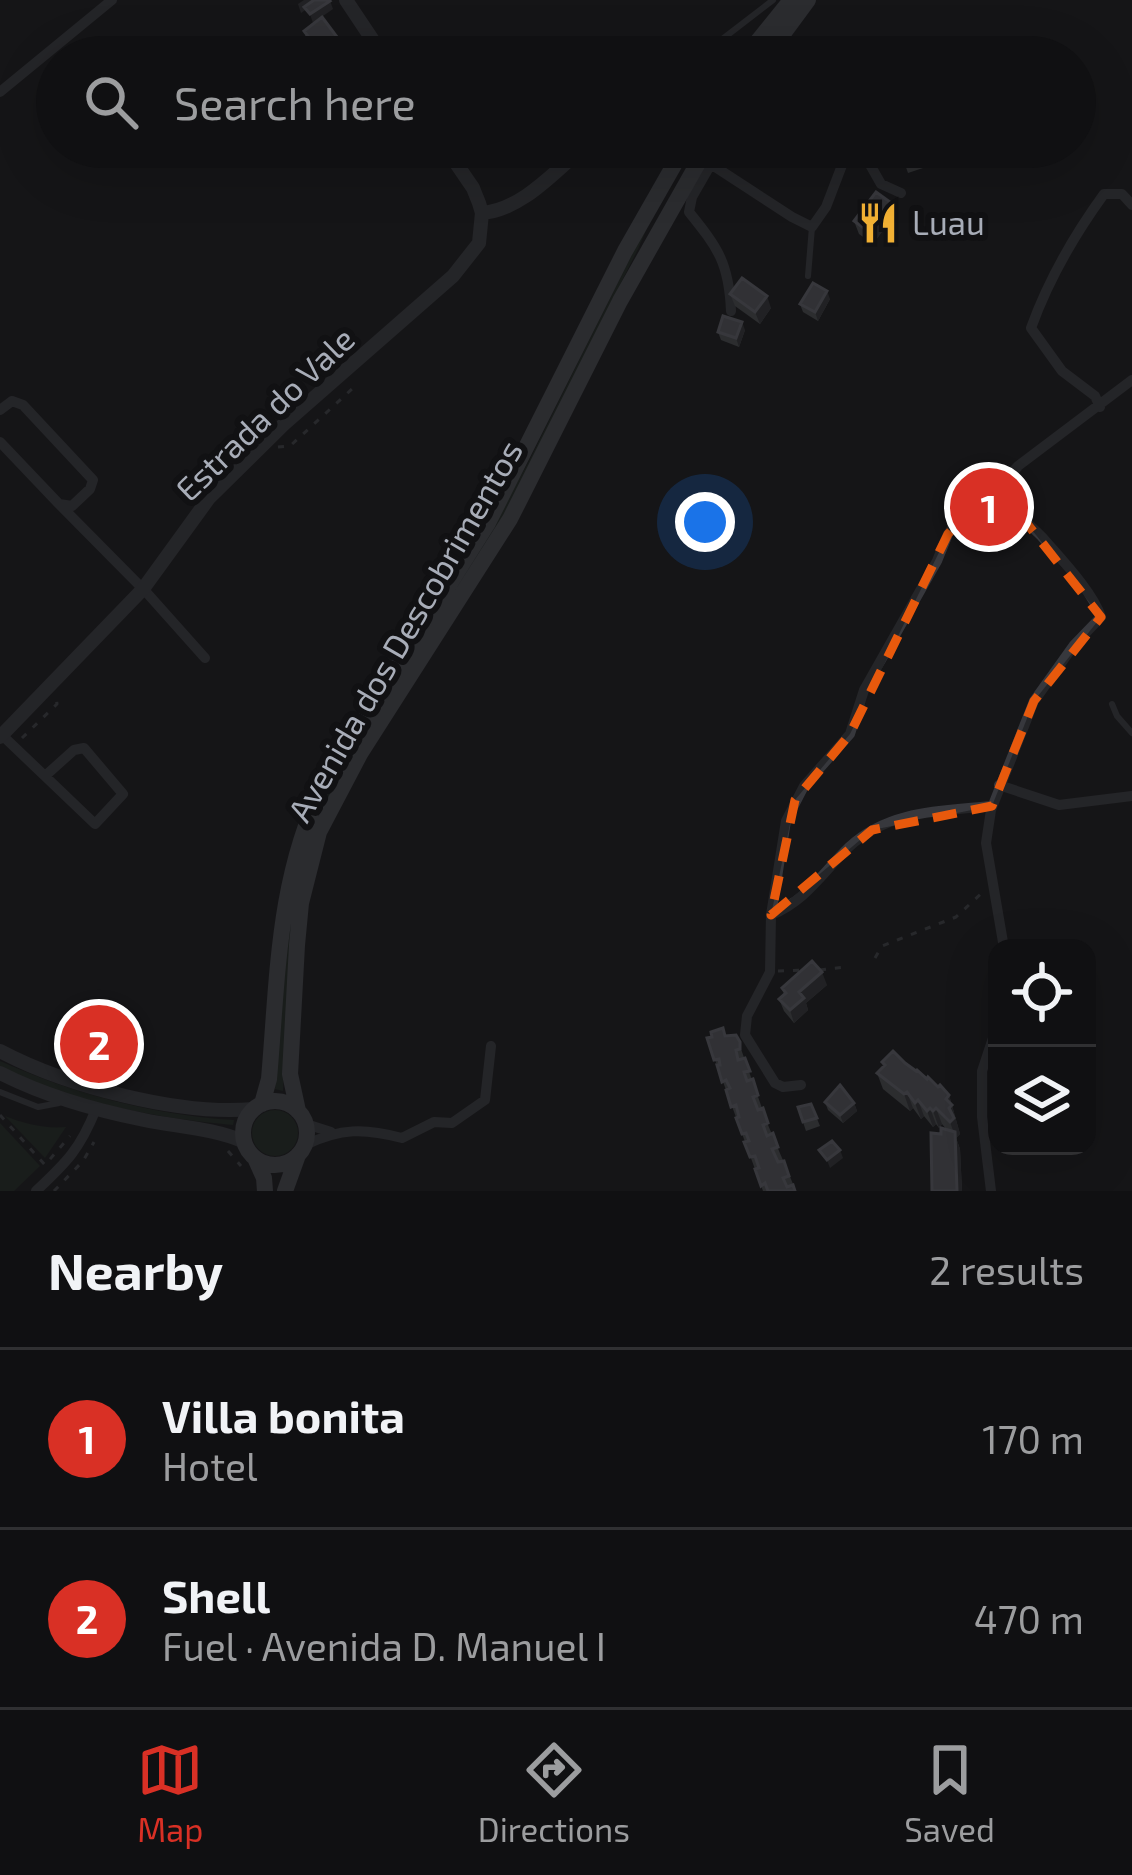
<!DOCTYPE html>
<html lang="en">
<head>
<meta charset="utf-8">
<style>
	body { margin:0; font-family:"Exo 2",sans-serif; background:#1e1e20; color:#f1f3f6 }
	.controls { position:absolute; right:36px; bottom:36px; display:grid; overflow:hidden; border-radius:24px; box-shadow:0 12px 48px #0002 }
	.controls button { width:108px; height:108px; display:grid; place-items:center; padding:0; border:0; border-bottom:3px solid #303032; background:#101012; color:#f1f3f6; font:60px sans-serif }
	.you { position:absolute; left:705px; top:522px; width:42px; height:42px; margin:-30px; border:9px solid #fff; border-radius:50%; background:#1a73e8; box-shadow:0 0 0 18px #1a73e833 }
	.badge { display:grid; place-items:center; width:78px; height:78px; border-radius:50%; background:#d93025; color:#fff; font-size:39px; font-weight:700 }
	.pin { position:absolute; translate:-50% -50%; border:6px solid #fff; box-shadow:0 3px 12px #0006 }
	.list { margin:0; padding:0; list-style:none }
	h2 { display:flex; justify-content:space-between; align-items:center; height:156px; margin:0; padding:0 48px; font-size:51px }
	h2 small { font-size:39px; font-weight:400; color:#9c9d9f }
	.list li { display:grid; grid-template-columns:78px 1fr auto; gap:36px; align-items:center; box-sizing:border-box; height:180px; padding:0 48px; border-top:3px solid #303032 }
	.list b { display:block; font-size:45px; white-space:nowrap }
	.list p { margin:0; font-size:39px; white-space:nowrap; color:#9c9d9f }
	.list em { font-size:39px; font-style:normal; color:#9c9d9f }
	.icon { flex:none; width:66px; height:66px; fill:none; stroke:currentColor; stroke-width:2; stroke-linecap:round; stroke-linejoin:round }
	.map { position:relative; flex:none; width:1132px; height:1191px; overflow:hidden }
	.search { position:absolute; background:#101012; box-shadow:0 12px 48px #0002; left:36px; right:36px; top:36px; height:132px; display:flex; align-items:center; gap:30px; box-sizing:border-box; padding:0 42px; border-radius:66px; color:#9c9d9f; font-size:45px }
	.sheet { height:516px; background:#101012 }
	nav { display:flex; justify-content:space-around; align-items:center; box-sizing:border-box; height:168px; border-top:3px solid #303032; background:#101012; font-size:33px; color:#9c9d9f }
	nav a { display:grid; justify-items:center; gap:6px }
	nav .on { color:#d93025 }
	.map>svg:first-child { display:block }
</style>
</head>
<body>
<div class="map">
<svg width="1132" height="1191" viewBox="0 0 1132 1191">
	<rect width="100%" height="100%" fill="#161618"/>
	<path fill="#222225" d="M73,1007L126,1025L137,1043L120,1084L53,1060Z"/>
	<path fill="#1e261f" d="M657,204L638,249L504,516L333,788L289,964L283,1091L275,1089L286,938L326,794L490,531L529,461Z
		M0,1061C74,1094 153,1115 234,1120L233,1125C155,1118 70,1102 0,1066Z
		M252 1133a23 23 0 1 1 46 0a23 23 0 1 1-46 0Z
		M5,1116C25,1124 45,1129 66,1127L45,1158Z
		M0,1123L40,1166L14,1191H0Z"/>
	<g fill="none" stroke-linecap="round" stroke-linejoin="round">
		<path stroke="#3d3f44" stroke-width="3" stroke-dasharray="6 9" stroke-linecap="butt" d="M278,447L290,446L352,389L354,381
			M22,738L57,704L56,696
			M875,958L882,946L956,917L985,890
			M820,970L845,967
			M778,971L804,970
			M0,1115L45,1165L70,1136
			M228,1151L241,1166
			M54,1191L83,1161L94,1142"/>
		<path stroke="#37383d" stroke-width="6" d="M699,57L773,0
			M808,276L812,227
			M1112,704L1117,716L1132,733
			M0,1092L38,1107L59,1103"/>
		<path stroke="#37383d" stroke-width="10" d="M0,92L112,0
			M860,147L881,184L901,193
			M700,157L792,217L812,227L826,207L849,147
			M711,164L692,197L689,212C718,248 729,263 731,311
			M1100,407L1095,396L1062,371L1031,328C1048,281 1075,234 1104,194H1122L1132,205
			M0,410L12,401L23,405L93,480L90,489L72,506L59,504L0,442
			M59,504L147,593L205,658
			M2,735L95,824L123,794L84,748L74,750L45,776
			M999,785L1059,805L1132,796
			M771,915C806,901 823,872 849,847C889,810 941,811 992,806
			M1004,948L986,843L991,810L1034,701L1074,645L1101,617C1093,592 1061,559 1043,538C1031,525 1010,511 1007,492C1005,480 1010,474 1018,466L1132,380
			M801,1085L783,1087L775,1083L745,1035L747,1016L770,972L771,915L786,821L804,786L850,734L864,690L937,561L948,534L961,515L969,503L1017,468
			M306,1124L331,1132
			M305,1145C341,1128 364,1128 402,1138L434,1122L452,1123L485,1100L491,1046
			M36,1191C67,1162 80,1149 96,1109
			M991,1191L982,1117V1071L997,1026"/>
		<path stroke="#37383d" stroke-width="14" d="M346,0L384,57
			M482,213C522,210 555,171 584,147
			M0,737L143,589L209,498L284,424L453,276L479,243L482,213L479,203L473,188L445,147
			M0,1051C66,1086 180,1116 254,1109
			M0,1073C45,1096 94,1110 144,1120C178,1127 213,1128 245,1142"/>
		<path stroke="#45474d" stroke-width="16" d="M745,57L791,0
			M766,57L808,0
			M243 1133a32 32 0 1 1 64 0a32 32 0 1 1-64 0Z
			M262,1104L269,1079C278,976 277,878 324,783L488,523L625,251L674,165L680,147
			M298,1111L290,1074L297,945L301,903L319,832L360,754L510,519L620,301L707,147
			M255,1158L264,1178L265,1191
			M285,1191L298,1155"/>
	</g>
	<path fill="#47494d" d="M304,31L345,53L340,57H319L308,44Z
		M899,147H922L929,166L908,173Z
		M890,202L894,215L873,244L859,234L854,221Z
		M730,294L771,308L760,324L735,306Z
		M830,299L818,321L803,312L800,304Z
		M745,330L739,347L721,340L718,332Z
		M827,985L806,1003L808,1010L794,1023L784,1011L779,999L784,994L782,988Z
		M736,1035L768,1125L796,1191H763L707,1038Z
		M882,1062L905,1063L949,1095L960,1134L956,1138L960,1149L962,1191H932L941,1134L947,1130L942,1124L939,1128L936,1124L933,1127L924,1116L921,1119L913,1108L910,1111L883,1089L877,1073L883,1067Z
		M825,1102L854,1103L857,1111L843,1123L828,1110Z
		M811,1104L820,1126L806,1131L798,1107Z"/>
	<path fill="#2f3033" d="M304,0H320L301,13L298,4Z
		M330,1L333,9L313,23L310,14Z
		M340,41L345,53L340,57H323L322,55Z
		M890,202L894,215L873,244L869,232Z
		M827,291L830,299L818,321L815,312Z
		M767,296L771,308L760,324L755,312Z
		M742,322L745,330L739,347L736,338Z
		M822,972L827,985L806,1003L808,1010L794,1023L790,1010L799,992Z
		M907,1092L913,1108L910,1111L904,1094Z
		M949,1095L960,1134L956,1138L960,1149L962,1191H957L955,1136L950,1122L946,1099Z
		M918,1100L924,1116L921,1119L915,1103Z
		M854,1103L857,1111L843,1123L840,1115Z
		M930,1108L936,1124L933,1127L927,1111Z
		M936,1108L942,1124L939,1128L933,1111Z
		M840,1150L843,1158L830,1168L827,1160Z"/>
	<path fill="#525359" stroke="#5f6168" stroke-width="3" d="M314,0H329L330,1L310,14L304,7Z
		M322,17L340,41L322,55L304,31Z
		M899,147H922L924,153L904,161Z
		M876,192L890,202L869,232L854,221Z
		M742,278L767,296L755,312L730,294Z
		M813,283L827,291L815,312L800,304Z
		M723,316L742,322L736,338L718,332Z
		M812,961L822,972L799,992L804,998L790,1010L779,999L786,993L782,988Z
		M723,1028L725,1036L736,1035L740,1042V1049L736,1050L738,1060L745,1058L750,1071L744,1072L747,1081L753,1079L758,1095L753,1097L758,1110L763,1108L768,1123L763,1125L767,1136L773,1133L778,1147L772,1149L778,1162L784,1161L789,1176L783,1178L787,1187L793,1185L795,1191H768L765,1183L761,1186L755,1169L759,1168L755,1156L750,1157L744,1142L749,1141L746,1133L742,1134L736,1118L739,1117L736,1105L731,1107L726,1090L730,1088L726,1080L722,1082L717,1065H720L719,1059L714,1060L707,1038L712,1037L711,1032Z
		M893,1051L905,1063L916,1071L917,1070L927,1079L928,1077L938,1087L940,1085L949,1095L946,1099L952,1105L949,1108L954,1118L950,1122L936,1108L933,1111L930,1108L927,1111L918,1100L915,1103L907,1092L904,1094L877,1073L885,1065L882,1062Z
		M840,1085L854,1103L840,1115L825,1102Z
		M811,1104L817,1118L803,1122L798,1107Z
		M941,1128L955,1132L957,1191H932L931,1133L941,1134Z
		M832,1141L840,1150L827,1160L819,1150Z"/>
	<path d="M0 0H1132V1191H0ZM994,482L1101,617L1034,701L992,806L872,830L771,915L795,800L850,734L948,534Z" fill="#161618" fill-opacity=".55" fill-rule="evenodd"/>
	<path fill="none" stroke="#e8590c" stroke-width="9" stroke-dasharray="24 15" stroke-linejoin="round" d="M994,482L1101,617L1034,701L992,806L872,830L771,915L795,800L850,734L948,534Z"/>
	<defs>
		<g id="restaurant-bare" transform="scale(3.24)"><path d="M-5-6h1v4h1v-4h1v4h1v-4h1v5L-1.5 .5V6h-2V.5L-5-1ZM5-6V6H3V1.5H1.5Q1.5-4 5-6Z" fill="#f2b134" stroke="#111113" stroke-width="2.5" paint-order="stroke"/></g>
	</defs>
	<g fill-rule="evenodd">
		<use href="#restaurant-bare" x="878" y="223"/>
	</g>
	<g text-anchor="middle" stroke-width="12" stroke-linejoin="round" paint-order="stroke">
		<g font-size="33" fill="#a8adb8" stroke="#111113" text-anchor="start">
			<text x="912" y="235">Luau</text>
		</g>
		<g font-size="33" fill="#a8adb8" stroke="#111113">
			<text transform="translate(265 414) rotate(-44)" y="12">Estrada do Vale</text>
			<text transform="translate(405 631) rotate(-60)" y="12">Avenida dos Descobrimentos</text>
		</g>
	</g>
</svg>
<div class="controls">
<button><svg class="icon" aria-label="locate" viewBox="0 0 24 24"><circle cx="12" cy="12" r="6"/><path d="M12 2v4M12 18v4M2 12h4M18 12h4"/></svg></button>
<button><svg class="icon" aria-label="layers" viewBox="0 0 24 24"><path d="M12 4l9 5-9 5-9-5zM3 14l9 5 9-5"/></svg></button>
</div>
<div class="you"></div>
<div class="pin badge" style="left:989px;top:507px">1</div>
<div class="pin badge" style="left:99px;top:1044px">2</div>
<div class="search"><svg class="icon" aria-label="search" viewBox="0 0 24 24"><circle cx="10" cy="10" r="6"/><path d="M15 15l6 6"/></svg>Search here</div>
</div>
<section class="sheet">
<h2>Nearby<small>2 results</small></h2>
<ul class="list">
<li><span class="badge">1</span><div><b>Villa bonita</b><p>Hotel</p></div><em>170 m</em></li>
<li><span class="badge">2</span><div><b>Shell</b><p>Fuel · Avenida D. Manuel I</p></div><em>470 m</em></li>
</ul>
</section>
<nav>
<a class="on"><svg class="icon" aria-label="map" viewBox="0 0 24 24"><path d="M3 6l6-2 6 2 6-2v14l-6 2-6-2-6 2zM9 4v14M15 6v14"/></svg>Map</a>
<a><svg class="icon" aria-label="directions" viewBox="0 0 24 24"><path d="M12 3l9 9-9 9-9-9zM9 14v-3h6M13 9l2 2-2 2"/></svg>Directions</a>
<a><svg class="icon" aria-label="saved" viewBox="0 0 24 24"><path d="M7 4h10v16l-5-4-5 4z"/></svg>Saved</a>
</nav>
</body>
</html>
